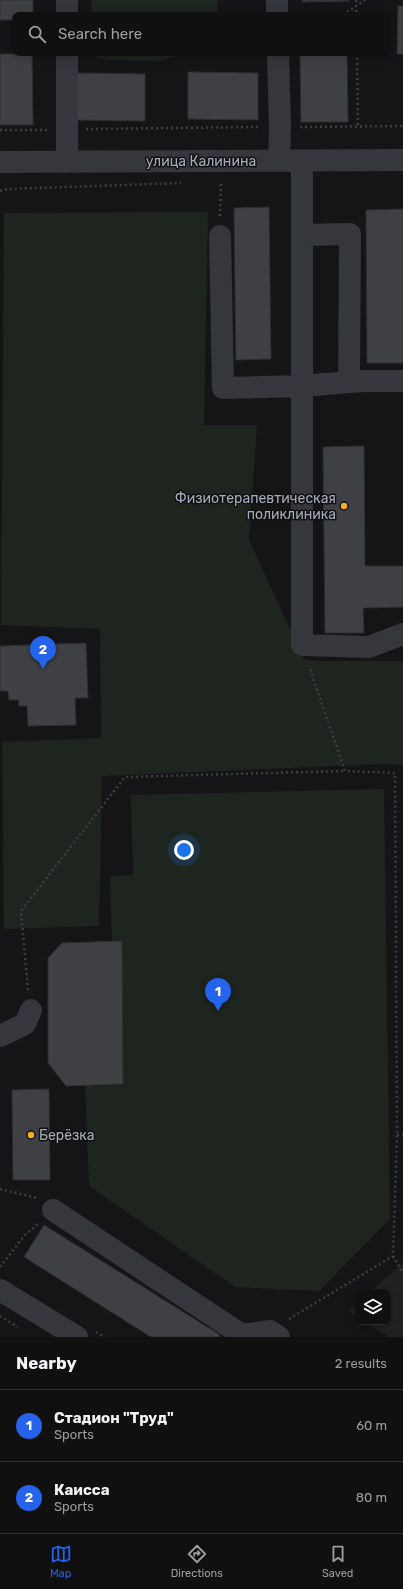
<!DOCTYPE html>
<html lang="en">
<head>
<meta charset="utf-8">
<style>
	body { margin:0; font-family:Rubik,sans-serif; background:#1e1e1f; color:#f1f3f6 }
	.controls { position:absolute; right:12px; bottom:12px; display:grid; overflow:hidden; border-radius:8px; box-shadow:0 2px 10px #0003 }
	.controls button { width:36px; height:36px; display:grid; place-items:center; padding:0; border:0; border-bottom:1px solid #303031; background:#101011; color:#f1f3f6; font:20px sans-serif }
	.you { position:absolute; left:184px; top:850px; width:14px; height:14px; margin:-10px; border:3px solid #fff; border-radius:50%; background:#1a73e8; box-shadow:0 0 0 6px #1a73e833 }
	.badge { display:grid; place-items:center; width:26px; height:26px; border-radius:50%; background:#2563eb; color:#fff; font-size:13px; font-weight:700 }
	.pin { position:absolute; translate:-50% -33px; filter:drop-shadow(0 1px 2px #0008) }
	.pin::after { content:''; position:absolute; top:21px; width:14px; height:12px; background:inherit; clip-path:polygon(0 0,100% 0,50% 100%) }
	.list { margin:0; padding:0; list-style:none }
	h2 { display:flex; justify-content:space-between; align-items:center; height:52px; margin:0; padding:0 16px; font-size:17px }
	h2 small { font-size:13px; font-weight:400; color:#9c9d9f }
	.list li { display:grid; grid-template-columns:26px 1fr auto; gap:12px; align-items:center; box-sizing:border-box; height:72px; padding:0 16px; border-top:1px solid #303031 }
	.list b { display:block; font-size:15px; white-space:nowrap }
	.list p { margin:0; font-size:13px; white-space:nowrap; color:#9c9d9f }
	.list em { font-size:13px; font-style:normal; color:#9c9d9f }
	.icon { flex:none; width:22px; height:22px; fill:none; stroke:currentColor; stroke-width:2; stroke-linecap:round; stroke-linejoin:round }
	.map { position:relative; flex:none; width:403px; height:1337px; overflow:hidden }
	.search { position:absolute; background:#101011; box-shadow:0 2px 10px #0003; left:12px; right:12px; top:12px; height:44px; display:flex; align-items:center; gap:10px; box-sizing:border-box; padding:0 14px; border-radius:8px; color:#9c9d9f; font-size:15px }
	.sheet { height:196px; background:#101011 }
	nav { display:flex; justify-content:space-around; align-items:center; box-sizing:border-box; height:56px; border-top:1px solid #303031; background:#101011; font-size:11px; color:#9c9d9f }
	nav a { display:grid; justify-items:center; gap:2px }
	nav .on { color:#2563eb }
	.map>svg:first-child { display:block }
</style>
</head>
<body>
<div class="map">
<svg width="403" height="1337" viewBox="0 0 403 1337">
	<rect width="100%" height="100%" fill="#151517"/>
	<path fill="#212124" d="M403,1263V1337H389L365,1322H388V1292H370Z
		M358,1303V1317L348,1311Z"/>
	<path fill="#1d251e" d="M92,0H218L217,15H91Z
		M96,53H187L158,61L110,60L96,57Z
		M208,212L204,425H257L249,540L304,659L314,661H403V765L382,764L102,776L99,926L4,929L2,742L101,738L100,629L1,625L4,213Z
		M384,789L390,1219L319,1291L235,1287L89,1186L85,1086H66L48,1063V958L62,943L112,941L110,876L133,875L131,795Z"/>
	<path fill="#3f4044" stroke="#2f2f33" d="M0,0H33V15H15V20H0Z
		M302,0H349V1L302,2Z
		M398,6H403V54H397Z
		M300,53H347L348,122H301Z
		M0,54H32L33,125H0Z
		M188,72L258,73V120L188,119Z
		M75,73L145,74V121L75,120Z
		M269,207L271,359L236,360L234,208Z
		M403,209V363H367L366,210Z
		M364,446L365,566H403V607L363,608L364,633H325L323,447Z
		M86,643L88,698H75L76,725L28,726L27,706H19V700H9L8,691H0V646Z
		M122,941L123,1084L66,1086L48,1063V958L62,943Z
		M49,1089L50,1180H13L12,1090Z
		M44,1225L220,1335L219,1337H151L24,1257Z"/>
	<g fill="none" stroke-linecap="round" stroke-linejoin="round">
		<path stroke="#3c3e43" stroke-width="2.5" stroke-dasharray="2 3" stroke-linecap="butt" d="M356,0V15
			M343,15L365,0
			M357,53L358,126
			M300,127L403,126
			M86,129L259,127
			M0,130H47
			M0,191L8,189L181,183
			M220,216L221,182
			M28,990L21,911L125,777L345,771
			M397,1135H403
			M0,1189L37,1198
			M393,1256L403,1273
			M0,1267L25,1235L38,1224
			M0,1316L18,1327
			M289,1319L393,1256L397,1135L395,773L345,771L309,666
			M96,1332L105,1337"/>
		<path stroke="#36373c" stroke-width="22" d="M277,0V15
			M67,15V0
			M67,53V162
			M278,53L280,127L279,161
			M302,161V645L369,647L403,634
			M0,162L403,160
			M302,235L350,234L349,382
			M220,236L223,388L302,386L362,381H403
			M0,1036L25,1024L31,1010
			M53,1210L242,1335L270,1331L279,1337
			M0,1290L77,1337"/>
	</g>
	<g fill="#f9ae2a" stroke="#101012" stroke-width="1.5">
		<circle cx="344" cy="506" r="4"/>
		<circle cx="31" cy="1135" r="4"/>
	</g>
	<g text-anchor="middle" stroke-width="3" stroke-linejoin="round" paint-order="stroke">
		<g font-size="14" fill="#a6acb7" stroke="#101012">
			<text x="201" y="166">улица Калинина</text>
		</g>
		<g font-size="14" fill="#a6acb7" stroke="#101012" text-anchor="end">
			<text x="336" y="503">Физиотерапевтическая<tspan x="336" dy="16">поликлиника</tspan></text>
			<text x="39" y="1140" text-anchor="start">Берёзка</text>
		</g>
	</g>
</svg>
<div class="controls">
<button><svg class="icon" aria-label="layers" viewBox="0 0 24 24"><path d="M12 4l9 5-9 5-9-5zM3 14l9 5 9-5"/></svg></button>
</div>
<div class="you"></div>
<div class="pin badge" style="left:218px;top:1011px">1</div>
<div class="pin badge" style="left:43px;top:669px">2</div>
<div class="search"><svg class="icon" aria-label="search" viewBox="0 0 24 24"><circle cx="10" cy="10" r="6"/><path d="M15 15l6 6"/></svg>Search here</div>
</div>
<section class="sheet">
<h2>Nearby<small>2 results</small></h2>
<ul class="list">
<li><span class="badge">1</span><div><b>Стадион &quot;Труд&quot;</b><p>Sports</p></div><em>60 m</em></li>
<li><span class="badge">2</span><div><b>Каисса</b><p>Sports</p></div><em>80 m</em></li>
</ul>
</section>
<nav>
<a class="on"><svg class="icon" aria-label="map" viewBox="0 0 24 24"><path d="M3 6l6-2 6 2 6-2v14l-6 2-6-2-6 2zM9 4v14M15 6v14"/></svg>Map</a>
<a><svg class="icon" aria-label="directions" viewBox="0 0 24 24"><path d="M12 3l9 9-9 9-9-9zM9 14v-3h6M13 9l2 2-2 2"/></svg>Directions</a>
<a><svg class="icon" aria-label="saved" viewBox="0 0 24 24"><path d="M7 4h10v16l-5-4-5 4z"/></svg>Saved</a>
</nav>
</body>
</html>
